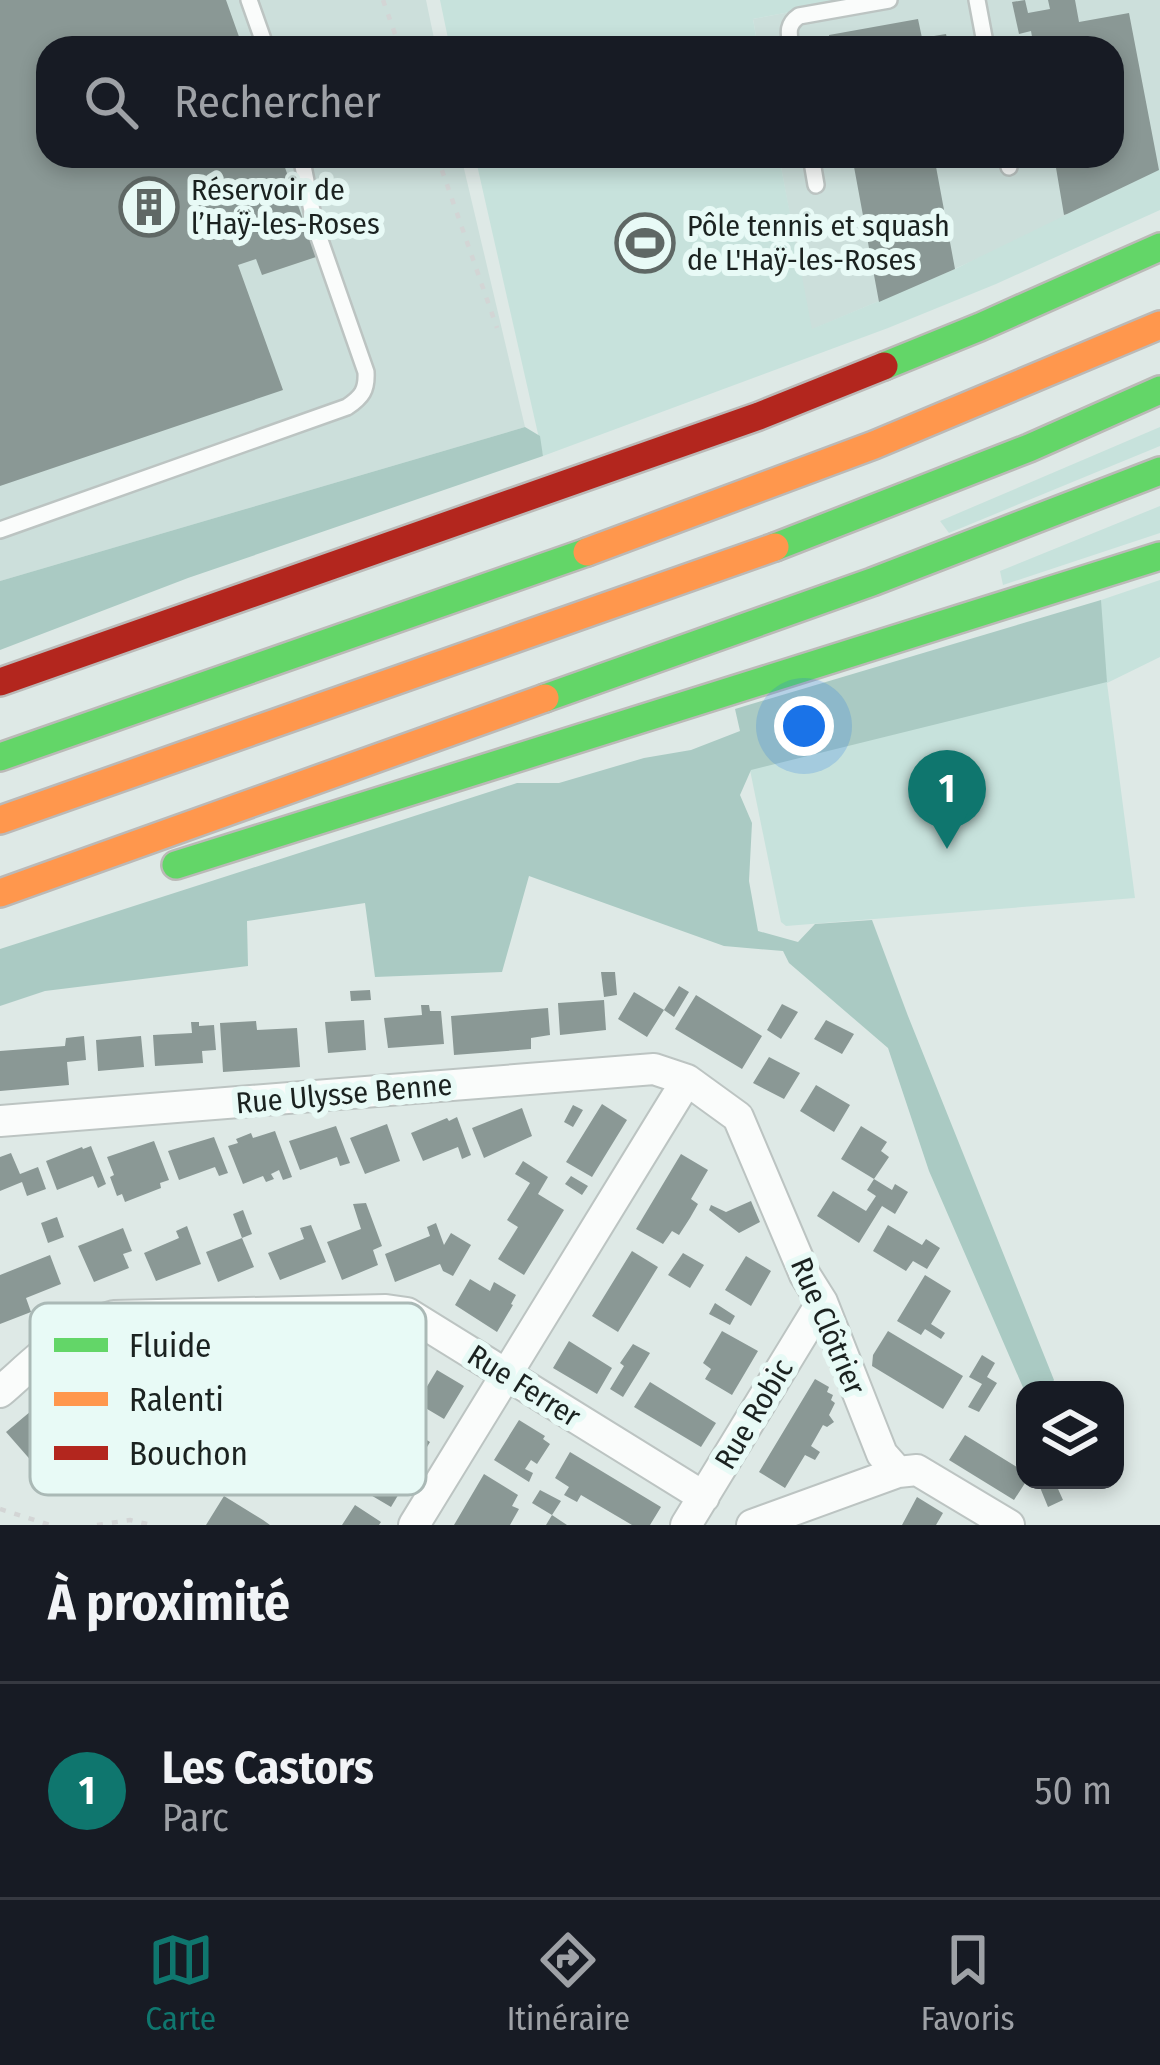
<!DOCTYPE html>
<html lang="fr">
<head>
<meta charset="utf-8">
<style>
	body { margin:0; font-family:"Fira Sans Condensed",sans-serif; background:#242831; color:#f1f3f6 }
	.controls { position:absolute; right:36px; bottom:36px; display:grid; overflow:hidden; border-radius:24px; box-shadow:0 6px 18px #0003 }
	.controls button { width:108px; height:108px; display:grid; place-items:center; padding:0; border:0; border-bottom:3px solid #363941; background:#171b24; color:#f1f3f6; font:60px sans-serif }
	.you { position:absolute; left:804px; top:726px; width:42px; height:42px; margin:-30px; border:9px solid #fff; border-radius:50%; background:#1a73e8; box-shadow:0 0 0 18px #1a73e833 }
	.badge { display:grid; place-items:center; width:78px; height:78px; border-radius:50%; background:#0f766e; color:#fff; font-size:39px; font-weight:700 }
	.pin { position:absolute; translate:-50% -99px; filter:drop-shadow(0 3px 6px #0008) }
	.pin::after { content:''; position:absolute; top:63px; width:42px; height:36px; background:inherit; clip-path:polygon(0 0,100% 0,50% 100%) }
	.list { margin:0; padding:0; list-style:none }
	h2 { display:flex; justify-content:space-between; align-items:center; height:156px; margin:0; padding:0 48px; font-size:51px }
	h2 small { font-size:39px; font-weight:400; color:#9ea1a6 }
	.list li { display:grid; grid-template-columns:78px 1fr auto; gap:36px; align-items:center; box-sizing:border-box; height:216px; padding:0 48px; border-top:3px solid #363941 }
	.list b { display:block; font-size:45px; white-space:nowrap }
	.list p { margin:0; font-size:39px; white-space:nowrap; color:#9ea1a6 }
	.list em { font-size:39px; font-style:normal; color:#9ea1a6 }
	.icon { flex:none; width:66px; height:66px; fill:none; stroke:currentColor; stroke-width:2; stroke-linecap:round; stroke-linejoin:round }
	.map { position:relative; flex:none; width:1160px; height:1525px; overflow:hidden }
	.search { position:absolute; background:#171b24; box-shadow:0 6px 18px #0003; left:36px; right:36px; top:36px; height:132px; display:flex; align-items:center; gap:30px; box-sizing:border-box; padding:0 42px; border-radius:36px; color:#9ea1a6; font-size:45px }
	.sheet { height:372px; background:#171b24 }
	nav { display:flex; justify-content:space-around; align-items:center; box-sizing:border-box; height:168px; border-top:3px solid #363941; background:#171b24; font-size:33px; color:#9ea1a6 }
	nav a { display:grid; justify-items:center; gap:6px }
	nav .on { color:#0f766e }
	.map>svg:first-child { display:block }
</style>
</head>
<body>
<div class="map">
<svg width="1160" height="1525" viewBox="0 0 1160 1525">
	<rect width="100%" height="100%" fill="#dee9e6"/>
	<path fill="#ccdfdb" d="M0,0H426L436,48H48V156H461L525,427L0,581Z
		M854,0H1160V181L811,330L779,156H1112V48H758L753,19Z"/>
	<path fill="#c7e2dc" d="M440,0H854L753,19L758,48H450Z
		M475,156H779L812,329L955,269L1160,169V210L996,284L888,328L543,456Z
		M1160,427V446L949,533L940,521Z
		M1160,506V533L1003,585L1000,571Z
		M1160,580V657L1107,683L1135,898L786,926L781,922L750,770L1101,600Z"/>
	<path fill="#aacac3" d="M525,427L540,436L543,456L188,578L0,650V581Z
		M1101,600L1107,682L751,770L740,795L752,823L749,881L758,931L798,942L815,924L872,920L908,1016L1054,1380L1048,1390L1025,1392L929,1171L888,1048L789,963L783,951L724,946L529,876L502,972L375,977L365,903L247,921L248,966L45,991L0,1006V949L517,783H559L644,758L691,750L740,731L735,709Z"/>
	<path fill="#8a9895" d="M0,0H226L243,48H48V156H281L316,257L262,275L256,259L238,265L283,390L0,486Z
		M1025,0L1028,13L1050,9L1048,0H1075L1079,22L1129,13L1159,170L1067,214L1064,215L1054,156H1112V48H1034L1031,31L1019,34L1012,2Z
		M918,19L922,38L946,34L949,48H824V44L830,43L829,35Z
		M852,156H934L955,269L879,302Z
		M601,972H615L617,995L604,997Z
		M679,986L689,992L674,1017L664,1010Z
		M370,990L371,1000L351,1001L350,991Z
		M634,992L664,1010L647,1037L618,1019Z
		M696,995L762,1036L742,1069L675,1029Z
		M604,1000L606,1030L560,1035L558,1003Z
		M782,1004L798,1012L781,1039L767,1030Z
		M421,1005H429L430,1011H441L444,1044L388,1048L384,1018L422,1015Z
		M548,1008L550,1035L531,1038V1049L454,1055L451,1016Z
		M364,1020L366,1050L328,1053L325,1022Z
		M826,1020L854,1034L842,1054L814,1039Z
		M256,1021L257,1030L297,1028L300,1067L223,1072L220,1023Z
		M191,1022H199V1026L214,1025L216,1050L202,1051L203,1063L155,1066L153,1035L192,1033Z
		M84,1036L86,1060L67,1062L69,1085L0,1091V1051L65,1046L66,1038Z
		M141,1036L144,1067L98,1071L96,1040Z
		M769,1057L800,1073L784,1099L753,1083Z
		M816,1085L850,1105L834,1132L800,1111Z
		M602,1104L627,1120L592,1177L566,1162Z
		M573,1105L583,1110L573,1127L564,1122Z
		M522,1108L532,1136L484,1158L472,1128Z
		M457,1117L471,1155L462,1159L458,1147L423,1161L411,1133L447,1118L449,1121Z
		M387,1124L400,1161L365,1174L350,1138Z
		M336,1126L350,1163L340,1166L337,1157L300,1170L289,1141Z
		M861,1126L887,1142L881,1151L889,1157L874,1179L892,1190L895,1184L908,1192L895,1214L882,1206L859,1243L817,1216L833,1191L866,1211L876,1196L867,1190L874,1179L841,1159Z
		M275,1131L292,1177L283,1180L279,1170L271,1174L274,1179L266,1182L263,1176L243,1184L228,1146L238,1143L236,1139L251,1133L253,1138Z
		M214,1137L228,1173L219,1176L215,1167L179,1180L168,1151Z
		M154,1141L169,1180L160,1183L161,1188L125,1202L122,1194L117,1196L110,1177L114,1175L107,1157Z
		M91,1146L106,1184L98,1188L93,1176L57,1190L46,1161L82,1147L83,1149Z
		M11,1153L20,1174L38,1167L46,1189L27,1196L22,1182L0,1191V1157Z
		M681,1154L708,1170L691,1199L698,1204L690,1218L679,1235L672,1231L663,1244L636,1229Z
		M523,1161L548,1177L538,1194L564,1210L524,1275L498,1259L518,1227L507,1220L530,1183L515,1174Z
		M571,1176L588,1186L582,1195L565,1184Z
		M751,1201L760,1222L739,1233L709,1210L711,1205L726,1212Z
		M366,1203L382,1246L373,1250L378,1265L342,1280L327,1242L361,1229L353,1204Z
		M243,1210L252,1234L242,1238L233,1214Z
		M57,1217L64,1237L48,1243L41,1223Z
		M436,1223L444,1245L451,1233L471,1245L453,1276L443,1271L440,1264L395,1282L385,1254L430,1236L427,1227Z
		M311,1225L326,1262L280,1280L268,1253L304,1239L300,1228Z
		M888,1225L922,1245L926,1239L940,1248L927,1269L913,1261L906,1271L873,1251Z
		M187,1226L201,1264L156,1281L144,1253L179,1238L176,1231Z
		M123,1228L132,1251L123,1254L129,1268L94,1282L78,1246Z
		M242,1238L254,1267L218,1282L206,1252Z
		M632,1251L658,1267L618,1332L592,1316Z
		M683,1253L704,1265L690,1288L668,1275Z
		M50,1255L61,1284L26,1298L31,1312L0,1324V1275Z
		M746,1256L771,1271L751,1306L725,1290Z
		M925,1275L951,1291L931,1324L945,1333L941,1339L925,1329L921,1335L897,1321Z
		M470,1279L490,1291L494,1282L516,1295L511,1304L513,1305L497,1332L455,1305Z
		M715,1303L735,1316L730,1325L709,1314Z
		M722,1331L758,1351L732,1395L705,1379L711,1369L703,1363Z
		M888,1331L963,1376L943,1409L872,1366L873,1355Z
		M569,1341L612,1368L597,1394L553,1368Z
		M633,1344L650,1353L623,1397L610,1389L624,1366L620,1363Z
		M982,1355L995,1363L987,1377L997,1383L979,1412L968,1407L982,1384L969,1377Z
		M280,1367L281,1406L227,1408L226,1417L106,1421L105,1413L92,1415L34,1464L6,1432L74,1375L102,1374L105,1371Z
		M437,1370L464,1386L444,1419L417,1403Z
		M815,1379L829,1387L827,1392L833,1395L831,1400L835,1403L829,1415L834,1422L827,1427L823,1425L811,1446L820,1452L815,1460L805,1455L785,1488L759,1472Z
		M650,1382L716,1423L701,1447L634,1407Z
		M519,1420L545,1436L543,1439L550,1444L537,1464L531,1460L525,1469L533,1473L529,1482L494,1460Z
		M397,1422L430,1442L391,1507L357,1487Z
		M965,1435L1025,1472L1027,1480L1014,1500L949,1460Z
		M570,1452L661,1507L650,1525H632L581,1495L577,1502L564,1495L569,1487L555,1478Z
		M484,1474L518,1495L512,1506L519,1509L510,1525H454Z
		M1050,1480H1054L1063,1500L1048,1507L1039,1485Z
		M540,1490L561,1501L552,1515L567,1525H546L552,1515L532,1503Z
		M224,1496L263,1520L270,1525H206Z
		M917,1497L943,1513L936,1525H902Z
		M355,1505L381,1522L379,1525H342Z"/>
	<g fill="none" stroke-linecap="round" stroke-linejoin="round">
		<g stroke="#bcc4c2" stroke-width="20">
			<path id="lane" d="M249,0L266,48
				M977,0L986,48
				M791,48C789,34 786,25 799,16L889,0
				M811,156L816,185
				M1007,156L1009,167
				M0,530L347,407C362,397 367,390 366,372L315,226L301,156"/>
		</g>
		<g stroke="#bcc4c2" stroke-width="34">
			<path id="street" d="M0,1121L654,1069L687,1080L738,1117L805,1275L822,1302L882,1454L898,1472L917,1470L1009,1525
				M0,1392C37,1360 65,1328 114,1316L386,1310L407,1313L704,1497
				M414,1525L687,1080
				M686,1525L822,1302
				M752,1525L898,1472"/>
		</g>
		<g stroke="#bbb9b7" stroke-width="32">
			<path id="fast" d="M884,366L980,327L1160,247
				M775,547L1029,448L1160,390
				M545,698L872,582L1160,471
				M0,757L587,552
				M176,865L1160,556"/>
		</g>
		<g stroke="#bbb9b7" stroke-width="32">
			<path id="slow" d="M587,552L874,445L1160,325
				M0,820L775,547
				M0,893L545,698"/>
		</g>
		<g stroke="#bbb9b7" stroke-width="32">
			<path id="jam" d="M0,682L759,416L884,366"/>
		</g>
		<path stroke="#d3d5d5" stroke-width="4.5" stroke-dasharray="6 9" stroke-linecap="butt" d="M383,0L400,48
			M437,156L497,328
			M0,1509L50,1525
			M97,1525L130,1520L152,1525"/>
		<use href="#lane" stroke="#fafcfb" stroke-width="15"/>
		<use href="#street" stroke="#fafcfb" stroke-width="30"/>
		<use href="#fast" stroke="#63d668" stroke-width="27"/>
		<use href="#slow" stroke="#ff974d" stroke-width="27"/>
		<use href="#jam" stroke="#b3261e" stroke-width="27"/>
	</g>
	<defs>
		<g id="building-ring" transform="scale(3)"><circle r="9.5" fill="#e8faf6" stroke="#5f6865" stroke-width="1.5"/><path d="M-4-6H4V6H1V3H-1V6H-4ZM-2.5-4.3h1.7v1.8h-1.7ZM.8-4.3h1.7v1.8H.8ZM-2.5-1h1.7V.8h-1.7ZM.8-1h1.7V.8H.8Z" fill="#5f6865"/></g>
		<g id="stadium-ring" transform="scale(3)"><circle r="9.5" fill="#e8faf6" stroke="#5f6865" stroke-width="1.5"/><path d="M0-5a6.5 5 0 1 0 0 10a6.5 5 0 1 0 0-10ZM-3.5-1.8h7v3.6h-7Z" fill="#5f6865"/></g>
	</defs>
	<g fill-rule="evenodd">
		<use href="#building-ring" x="149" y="207"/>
		<use href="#stadium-ring" x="645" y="243"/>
	</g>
	<g text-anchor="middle" stroke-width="12" stroke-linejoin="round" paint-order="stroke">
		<g font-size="30" fill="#1b2220" stroke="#e8faf6" text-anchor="start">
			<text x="191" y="200">Réservoir de<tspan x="191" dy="34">l’Haÿ-les-Roses</tspan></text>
			<text x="687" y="236">Pôle tennis et squash<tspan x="687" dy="34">de L'Haÿ-les-Roses</tspan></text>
		</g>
		<g font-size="30" fill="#1b2220" stroke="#e8faf6">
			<text transform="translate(344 1094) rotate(-5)" y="10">Rue Ulysse Benne</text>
			<text transform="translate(828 1326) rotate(67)" y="10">Rue Clôtrier</text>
			<text transform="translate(524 1386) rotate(32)" y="10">Rue Ferrer</text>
			<text transform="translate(754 1414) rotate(-59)" y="10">Rue Robic</text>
		</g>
	</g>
	<rect x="30" y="1303" width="396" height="192" rx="18" fill="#e8faf6" stroke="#aab9b6" stroke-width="3"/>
	<rect x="54" y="1338" width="54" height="14" fill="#63d668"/>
	<rect x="54" y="1392" width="54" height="14" fill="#ff974d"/>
	<rect x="54" y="1446" width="54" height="14" fill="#b3261e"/>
	<g font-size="33" fill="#1b2220">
		<text x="129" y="1357">Fluide</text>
		<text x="129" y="1411">Ralenti</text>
		<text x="129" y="1465">Bouchon</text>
	</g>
</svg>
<div class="controls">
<button><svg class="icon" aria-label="layers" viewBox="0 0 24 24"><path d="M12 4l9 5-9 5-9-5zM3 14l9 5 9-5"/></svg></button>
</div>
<div class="you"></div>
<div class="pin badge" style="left:947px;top:849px">1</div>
<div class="search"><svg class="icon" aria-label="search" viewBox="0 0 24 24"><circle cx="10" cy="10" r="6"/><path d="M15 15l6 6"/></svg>Rechercher</div>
</div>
<section class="sheet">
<h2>À proximité<small></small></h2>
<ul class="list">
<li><span class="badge">1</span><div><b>Les Castors</b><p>Parc</p></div><em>50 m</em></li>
</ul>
</section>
<nav>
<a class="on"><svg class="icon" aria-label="map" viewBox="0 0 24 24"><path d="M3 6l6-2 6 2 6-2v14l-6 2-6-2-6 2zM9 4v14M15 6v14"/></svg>Carte</a>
<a><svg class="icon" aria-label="directions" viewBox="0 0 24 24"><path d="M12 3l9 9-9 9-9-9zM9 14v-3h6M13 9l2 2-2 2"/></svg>Itinéraire</a>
<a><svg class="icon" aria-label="saved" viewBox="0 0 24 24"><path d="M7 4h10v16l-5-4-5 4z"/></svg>Favoris</a>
</nav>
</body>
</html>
